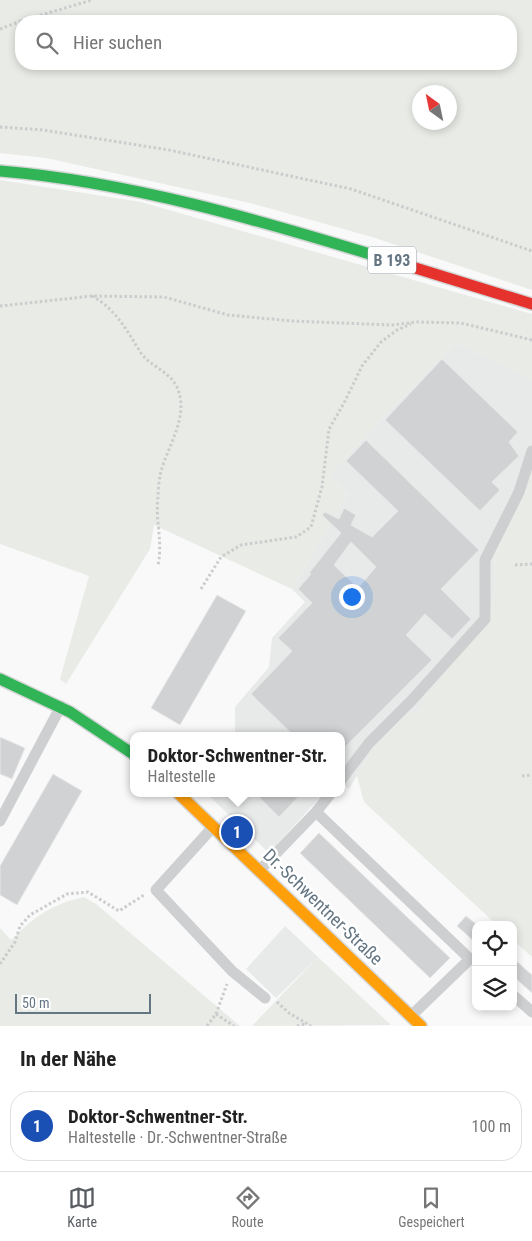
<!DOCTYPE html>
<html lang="de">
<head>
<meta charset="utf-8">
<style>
	body { margin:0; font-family:"Roboto Condensed",sans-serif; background:#f2f2f2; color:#222 }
	.controls { position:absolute; right:15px; bottom:15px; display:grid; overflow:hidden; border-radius:10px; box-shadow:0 2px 8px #0003 }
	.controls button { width:45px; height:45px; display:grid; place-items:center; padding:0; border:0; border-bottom:1px solid #e0e0e0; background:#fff; color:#222; font:25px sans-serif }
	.compass { position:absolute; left:412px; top:85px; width:45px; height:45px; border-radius:50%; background:#fff; box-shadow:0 2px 8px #0003; rotate:327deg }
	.scale { position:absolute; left:15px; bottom:12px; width:136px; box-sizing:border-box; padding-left:5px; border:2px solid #657683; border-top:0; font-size:14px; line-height:18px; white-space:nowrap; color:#657683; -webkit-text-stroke:4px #fff; paint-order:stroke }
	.you { position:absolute; left:351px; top:596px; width:18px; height:18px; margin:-12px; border:4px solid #fff; border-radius:50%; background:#1a73e8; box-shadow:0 0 0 8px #1a73e833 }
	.badge { display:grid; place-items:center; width:32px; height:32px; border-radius:50%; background:#585c60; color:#fff; font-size:16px; font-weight:700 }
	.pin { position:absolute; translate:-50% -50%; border:2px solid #fff; box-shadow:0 1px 5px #0006 }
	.popup { position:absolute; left:130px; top:732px; width:215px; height:65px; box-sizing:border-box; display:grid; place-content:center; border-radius:10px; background:#fff; filter:drop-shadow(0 1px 4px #0005); font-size:16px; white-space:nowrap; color:#767676 }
	.popup b { font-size:19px; color:#222 }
	.popup::after { content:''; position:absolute; left:50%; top:100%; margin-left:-10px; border:10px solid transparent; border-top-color:#fff }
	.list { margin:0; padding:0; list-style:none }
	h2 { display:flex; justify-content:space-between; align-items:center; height:65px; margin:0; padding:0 20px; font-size:21px }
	h2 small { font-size:16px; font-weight:400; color:#767676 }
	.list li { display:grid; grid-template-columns:32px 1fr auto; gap:15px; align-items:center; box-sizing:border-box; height:70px; margin:0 10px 10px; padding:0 10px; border:1px solid #e0e0e0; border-radius:20px }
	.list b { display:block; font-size:19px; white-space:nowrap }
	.list p { margin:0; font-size:16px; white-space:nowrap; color:#767676 }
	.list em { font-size:16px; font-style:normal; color:#767676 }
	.icon { flex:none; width:28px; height:28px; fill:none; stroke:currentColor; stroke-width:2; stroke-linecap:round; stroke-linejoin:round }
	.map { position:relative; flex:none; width:532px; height:1026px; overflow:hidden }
	.search { position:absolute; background:#fff; box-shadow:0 2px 8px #0003; left:15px; right:15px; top:15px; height:55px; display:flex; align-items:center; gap:12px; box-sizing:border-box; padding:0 18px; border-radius:20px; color:#767676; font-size:19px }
	.sheet { height:145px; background:#fff }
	nav { display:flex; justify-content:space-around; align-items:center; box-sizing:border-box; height:70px; border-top:1px solid #e0e0e0; background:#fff; font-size:14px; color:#767676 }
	nav a { display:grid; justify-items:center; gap:2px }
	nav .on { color:#585c60 }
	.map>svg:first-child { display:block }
</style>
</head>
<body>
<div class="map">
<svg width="532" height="1026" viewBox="0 0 532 1026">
	<rect width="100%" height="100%" fill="#f9f9f9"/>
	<path fill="#e8e9e9" d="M455,342L532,379V464L494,557L496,581L490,620L427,690L424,705L419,711L404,716L370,754L349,789L341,781V736H235V707L269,667L272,638L305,602L292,589L348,495L329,475Z
		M206,793H324L269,853Z
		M285,926L318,957L276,998L246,969Z"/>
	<path fill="#e8ebe6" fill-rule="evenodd" d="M0,0H532V290L372,237L250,203L46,158L0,153ZM21,21H511V64H21ZM420,92H450V122H420Z
		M0,180L141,202L532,314V379L455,342L329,475L348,495L292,589L154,525L150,549L66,684L60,679L89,576L0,544Z
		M532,464V957L513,940V925H497L364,802L357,776L370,754L404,716L419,711L424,705L427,690L490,620L496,581L494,557Z
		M84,897L96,904L240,1026H0V928L11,940C34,917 52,904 84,897Z
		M318,957L391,1025L252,1026Z"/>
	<path fill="#d0d2d3" stroke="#e8e8e8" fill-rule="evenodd" d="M442,359L518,432L509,442L519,456L492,482L500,490L480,511L385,420Z
		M366,440L479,550L441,589L471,619L452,639L425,614L406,635L432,660L341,751V736H294L251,694L292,651L278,638L312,603L298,589L311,574L309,573L341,533L322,515L325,512L339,519L344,508L356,515L351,525L372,537L398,511L346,461ZM351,542L376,567L358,588L334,565Z
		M217,595L246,611L180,725L151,708Z
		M0,737L25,748L12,779L0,774Z
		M53,774L82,791L17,905L0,895V866Z
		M255,793H302L279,817Z
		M319,833L450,958L430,978L300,853Z
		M466,916L476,924V943L457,926Z
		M513,958L532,975V993L513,976Z"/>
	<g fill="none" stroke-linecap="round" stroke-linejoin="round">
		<g stroke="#d5d6d7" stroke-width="14">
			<path id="fast" d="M0,171C130,182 259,220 383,258
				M0,679L70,712L133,754"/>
		</g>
		<g stroke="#d5d6d7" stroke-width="14">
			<path id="slow" d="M178,793L421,1026"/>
		</g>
		<g stroke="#d5d6d7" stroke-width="14">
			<path id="jam" d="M383,258L532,304"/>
		</g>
		<path stroke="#cbcccd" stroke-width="3" stroke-dasharray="2.5 2.5" stroke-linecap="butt" d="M21,21L92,0
			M0,29L21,21
			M0,127L43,130L169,150L351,189L532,251
			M92,296C116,309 127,331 141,353C151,367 169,371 177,387C190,417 167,446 160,475C159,482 158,490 158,497C155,521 163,541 158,565
			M0,306L92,296L164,297L228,315L292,321L392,325L416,322L461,323L532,340
			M515,565L532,564
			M201,589L221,557L241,545L296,537L311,527L322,487L329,429L344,403L362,366L381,342L397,330L411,324
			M522,776L532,775
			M0,964L15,942L20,926L30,915L67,894L88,892L119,911L144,895
			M277,1002L289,1013L311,1026
			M216,1014L234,1026
			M207,1026L216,1014L227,984
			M297,1026L305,1024"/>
		<path stroke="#cecfd0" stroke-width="11" d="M341,780L369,743L412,700L485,619V560L519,492L532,451
			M316,812L470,959L411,1016
			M0,821L61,706
			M213,827L156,890L232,971L265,998
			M259,871L316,812L331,793
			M513,995L532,1012"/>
		<use href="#fast" stroke="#30b455" stroke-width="11"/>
		<use href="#slow" stroke="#ff9f0a" stroke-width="11"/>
		<use href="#jam" stroke="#e5322d" stroke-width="11"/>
	</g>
	<g text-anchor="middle" stroke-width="5" stroke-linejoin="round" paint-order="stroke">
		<rect fill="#fff" stroke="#939fa8" stroke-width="1" x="368" y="246.5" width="48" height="27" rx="4"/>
		<g font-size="16" font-weight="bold" fill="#657683">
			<text x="392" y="266">B 193</text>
		</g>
		<g font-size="18" fill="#657683" stroke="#fff">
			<text transform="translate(323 907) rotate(44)" y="6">Dr.-Schwentner-Straße</text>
		</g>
	</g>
</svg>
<div class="controls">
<button><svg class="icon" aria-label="locate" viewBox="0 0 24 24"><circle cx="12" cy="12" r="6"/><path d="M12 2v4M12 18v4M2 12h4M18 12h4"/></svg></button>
<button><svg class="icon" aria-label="layers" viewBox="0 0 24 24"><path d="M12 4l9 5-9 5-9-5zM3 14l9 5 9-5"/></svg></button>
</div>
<svg class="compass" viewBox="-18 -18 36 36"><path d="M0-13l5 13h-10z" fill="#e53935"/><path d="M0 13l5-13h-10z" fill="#767676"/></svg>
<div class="scale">50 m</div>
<div class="you"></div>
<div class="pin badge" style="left:237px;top:832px;background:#1a4fb4">1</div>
<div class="popup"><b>Doktor-Schwentner-Str.</b>Haltestelle</div>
<div class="search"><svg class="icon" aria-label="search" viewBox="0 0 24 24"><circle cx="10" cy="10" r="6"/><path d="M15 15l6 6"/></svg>Hier suchen</div>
</div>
<section class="sheet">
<h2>In der Nähe<small></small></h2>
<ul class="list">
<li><span class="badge" style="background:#1a4fb4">1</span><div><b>Doktor-Schwentner-Str.</b><p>Haltestelle · Dr.-Schwentner-Straße</p></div><em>100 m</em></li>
</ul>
</section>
<nav>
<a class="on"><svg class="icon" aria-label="map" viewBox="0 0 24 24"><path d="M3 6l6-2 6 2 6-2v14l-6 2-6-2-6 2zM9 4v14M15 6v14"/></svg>Karte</a>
<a><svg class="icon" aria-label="directions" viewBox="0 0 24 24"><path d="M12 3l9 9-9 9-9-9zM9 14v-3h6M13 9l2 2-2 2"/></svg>Route</a>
<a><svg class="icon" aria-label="saved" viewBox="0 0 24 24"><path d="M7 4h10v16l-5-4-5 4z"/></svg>Gespeichert</a>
</nav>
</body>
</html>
